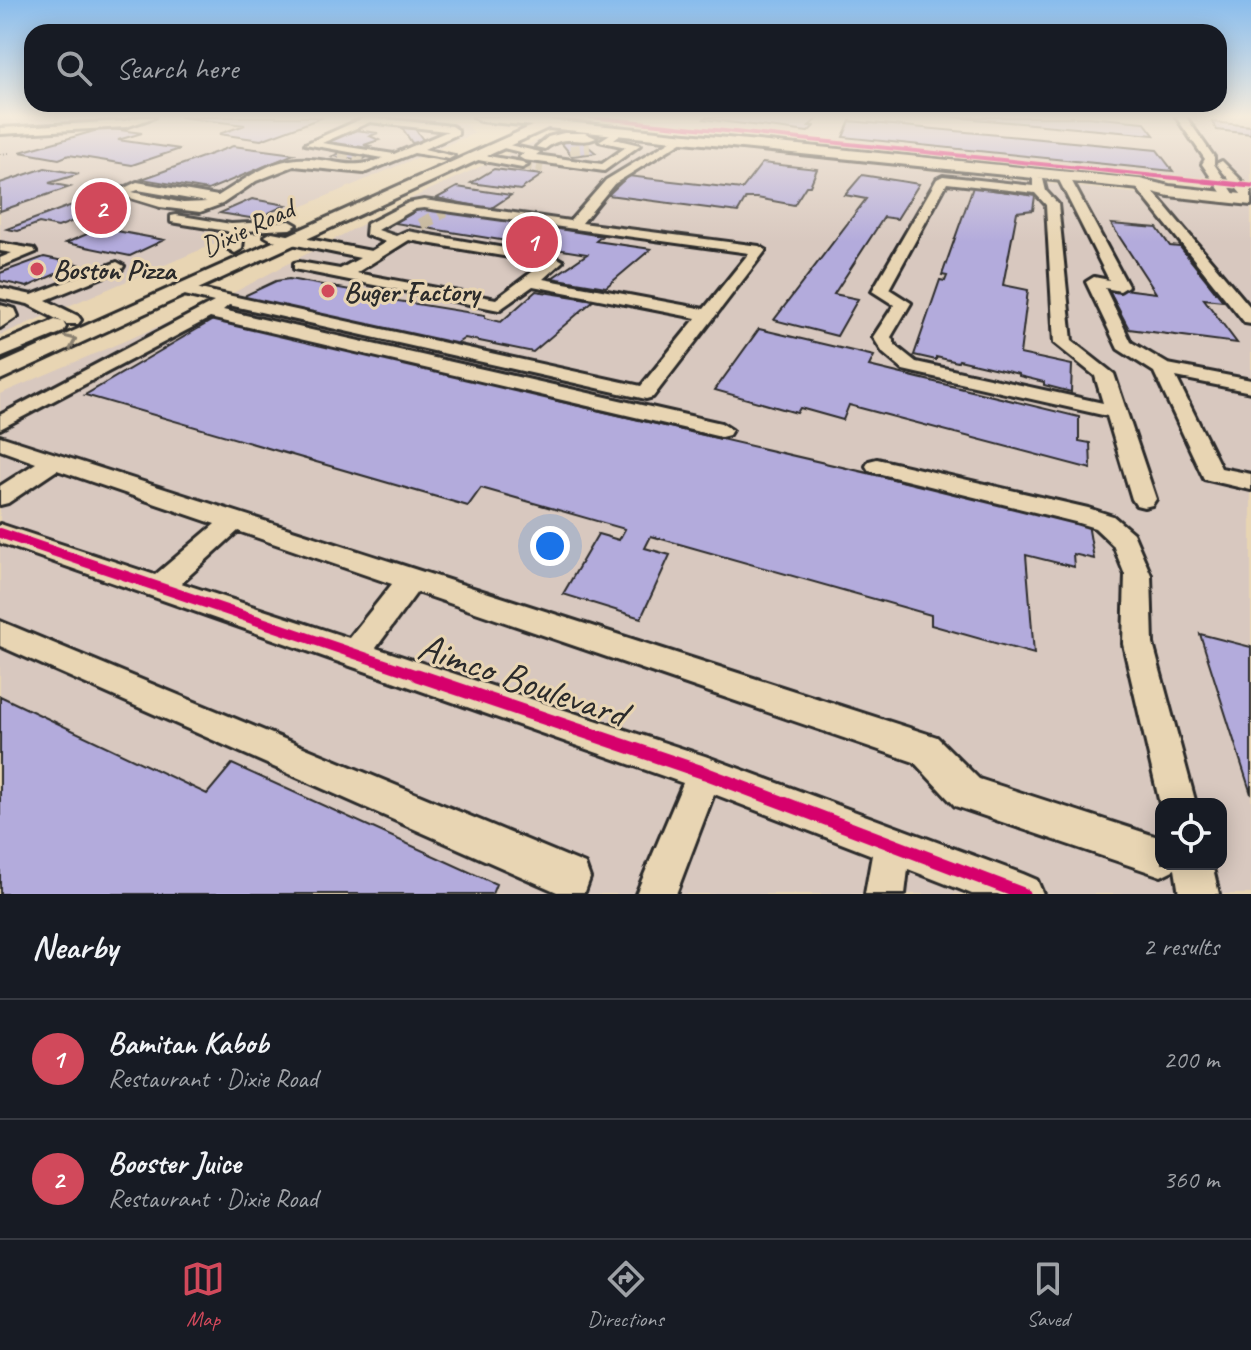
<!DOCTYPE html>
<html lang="en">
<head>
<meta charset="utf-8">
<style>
	body { margin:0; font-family:Caveat,sans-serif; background:#20242c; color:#f1f3f6 }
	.controls { position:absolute; right:24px; bottom:24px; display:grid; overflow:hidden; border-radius:16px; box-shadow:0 4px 20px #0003 }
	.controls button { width:72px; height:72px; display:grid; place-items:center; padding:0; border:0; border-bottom:2px solid #363941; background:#171b24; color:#f1f3f6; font:40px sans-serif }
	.you { position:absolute; left:550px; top:546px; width:28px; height:28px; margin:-20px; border:6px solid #fff; border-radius:50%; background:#1a73e8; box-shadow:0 0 0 12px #1a73e833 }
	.badge { display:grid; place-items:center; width:52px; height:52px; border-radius:50%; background:#d1495b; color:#fff; font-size:26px; font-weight:700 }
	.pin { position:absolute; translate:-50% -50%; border:4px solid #fff; box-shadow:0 2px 8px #0006 }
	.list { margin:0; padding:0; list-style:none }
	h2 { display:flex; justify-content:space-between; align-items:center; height:104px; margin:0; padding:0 32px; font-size:34px }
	h2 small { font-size:26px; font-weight:400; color:#9ea1a6 }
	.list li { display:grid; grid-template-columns:52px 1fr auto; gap:24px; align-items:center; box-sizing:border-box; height:120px; padding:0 32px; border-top:2px solid #363941 }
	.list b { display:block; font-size:30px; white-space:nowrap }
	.list p { margin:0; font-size:26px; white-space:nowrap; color:#9ea1a6 }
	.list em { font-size:26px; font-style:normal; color:#9ea1a6 }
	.icon { flex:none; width:44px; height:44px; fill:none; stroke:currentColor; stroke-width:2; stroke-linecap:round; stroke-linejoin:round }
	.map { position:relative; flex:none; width:1251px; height:894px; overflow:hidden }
	.search { position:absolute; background:#171b24; box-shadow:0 4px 20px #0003; left:24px; right:24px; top:24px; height:88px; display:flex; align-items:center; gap:20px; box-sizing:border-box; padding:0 28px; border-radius:24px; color:#9ea1a6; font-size:30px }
	.sheet { height:344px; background:#171b24 }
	nav { display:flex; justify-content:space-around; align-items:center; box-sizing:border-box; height:112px; border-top:2px solid #363941; background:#171b24; font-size:22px; color:#9ea1a6 }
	nav a { display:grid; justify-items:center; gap:4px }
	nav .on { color:#d1495b }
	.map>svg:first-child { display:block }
</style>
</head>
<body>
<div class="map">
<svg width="1251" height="894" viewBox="0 0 1251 894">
	<rect width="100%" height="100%" fill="#e8d5b3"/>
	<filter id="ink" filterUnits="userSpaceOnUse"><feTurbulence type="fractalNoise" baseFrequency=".0125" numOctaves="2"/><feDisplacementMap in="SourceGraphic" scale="16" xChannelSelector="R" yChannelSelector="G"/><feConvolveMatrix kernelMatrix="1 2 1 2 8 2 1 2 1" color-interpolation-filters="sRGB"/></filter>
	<g filter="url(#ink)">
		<path fill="#d8c8bf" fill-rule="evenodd" d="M0,117H408L465,124L475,133L0,335Z
			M594,117H1251V185L594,118Z
			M553,133H579L661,141L1251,206V894H0V394L216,302L412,198ZM1161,804H1221V864H1161Z"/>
		<path fill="#b3abdc" stroke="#2b2b2b" stroke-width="2" d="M179,117H316L321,118L261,140L219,134L245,125Z
			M706,117H819L809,126H814L808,132L704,119Z
			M953,117H1089L1144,122L1154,135Z
			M850,121L1157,150L1173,171L843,137Z
			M1212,122L1251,126V134L1217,130Z
			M412,125L424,141L412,143L401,126Z
			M105,128L142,133L118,140L180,149L132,165L69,155L59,159L20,152Z
			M356,130L378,133L370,136L379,140L364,145L370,146L360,150L319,144Z
			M576,136L596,153L572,156L557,138Z
			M233,146L294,154L208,190L142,179Z
			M343,152L371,155L362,160L333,156Z
			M762,163L817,169L810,186H806L794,205L757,198H746L738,212L608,195L628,176L742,189Z
			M45,168L79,174L49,183L70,187L0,211V183Z
			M494,169L542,175L520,190L471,183Z
			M862,175L919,184L897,219L884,217L834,294L858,299L837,336L774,320L866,199L845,195Z
			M457,187L511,195L490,209L437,198Z
			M973,187L1035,196L1033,210L1017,212L1003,285L1028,290L1020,354L1072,365L1071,392L1044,385V382L1019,376V374L959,360L958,362L936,357V360L914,355L940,280L945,281L947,276L942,275Z
			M102,194L130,199L58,227L39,223L18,231L7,229Z
			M252,199L286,205L256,219L220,213Z
			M423,207L602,236L596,241L651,249L606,287L552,278L587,254L395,223Z
			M1111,224L1157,228L1170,246L1180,247L1223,301L1204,299L1237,343L1129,329L1107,287L1156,293Z
			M101,228L164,240L130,256L66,243Z
			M44,257L78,264L27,287L0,281V273Z
			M289,279L373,294V297L485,315V318L501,322L536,291L594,300L533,352L465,338L456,344L243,301L246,295L276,281Z
			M218,317L557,395L553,400L1088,524L1094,559L1073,554L1074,567L1026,555L1034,654L931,625V615L651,536L645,548L670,555L641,618L563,594L598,534L619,540L625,529L481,488L468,506L85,395Z
			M759,329L874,356L869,366L1079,417V441L1090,443L1091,469L849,405L843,420L800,408L797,413L715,390Z
			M1200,634L1251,647V794Z
			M0,696L207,794L232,764L496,884L492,894H0Z"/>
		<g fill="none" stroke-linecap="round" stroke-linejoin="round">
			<path stroke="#c2b398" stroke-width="10" stroke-dasharray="10 5" stroke-linecap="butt" d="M570,150L590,148
				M339,154L367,157
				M522,165L543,168"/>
			<path stroke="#c2b398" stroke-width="13" stroke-dasharray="13 7" stroke-linecap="butt" d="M421,225L444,211"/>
			<g stroke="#2b2b2b" stroke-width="6">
				<path id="minor" d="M140,117H155L126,127L0,134V128L125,121Z
					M366,117L452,126L458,130V134L424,149L454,156L449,159L414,153L364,173L294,166L256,181L222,204L200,212L160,207L114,193L137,182L218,196C243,181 266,162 297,159C330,156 348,173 383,158L305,144ZM370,122L446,131H448L394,154L322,143ZM138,190L207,202L183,203L132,192Z
					M1176,117H1186L1214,157V164L1237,198L1235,201H1227L1202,164L1205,159Z
					M618,129L623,132L614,139L640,145L604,171L524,160L519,157L524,153L495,146L500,143L540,152L536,155L602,164L626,147L599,141Z
					M564,133H585L596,138C580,146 565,132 545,149L536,147L548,137Z
					M679,136L683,137V141L614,184L582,223L759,246L766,250L653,397L646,399L229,305L223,310L721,423L732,430L729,435L721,437L210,318L0,429V415L214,302L176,293V287L182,285L641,386L696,318L533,286L499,310L294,269V263L299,262L340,269L360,258L272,240L265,236L272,232L371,251L386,242L366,235L367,224L408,203L424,200L570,221L606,180ZM424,208L749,253L704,309L543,279L563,261L556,257L407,231L396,236L378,230L415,209ZM409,240L544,263L496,299L356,273Z
					M477,154L522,162L528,165L522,168L473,159L472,157Z
					M1222,161L1251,190V202L1247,201L1218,166L1216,164Z
					M1063,173L1069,176L1128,286L1120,291L1105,288L1131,342L1168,364L1251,380V392L1176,377L1221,468L1251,474V490L1204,479L1154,372L1118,349L1086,282L1094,277L1109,280L1057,176Z
					M943,176L1033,186V177L1043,179L1046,191L1058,204L1072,341L1114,374L1156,499L1152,505L1144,507L1136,505L1132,499L1107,416L903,370L883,353L873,337L894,305L872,291L937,179ZM947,183L1035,193L1046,205L1054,343L1095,376L1103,403L916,362L896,346L891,337L911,303L889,289Z
					M1136,181H1144L1251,308V324L1245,323L1136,187Z
					M176,215L231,224L290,221L297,225L290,229L244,231L242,249L235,253L228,249L231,234L227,231L171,222V216Z
					M0,243L34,249L36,252L0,267V258L12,253L0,251Z
					M117,262L124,266L122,269L46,300L78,316L81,320L78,324H66L28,304L0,298V288L32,295Z
					M0,305L15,309L18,316L0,328Z
					M0,436L925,733L937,737L979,779L1161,838V864H1212L1219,894H1179L1175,869L1161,876L955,806L914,762L417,592L376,648L705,756L1023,874L1037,880L1043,894H972L908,869L905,894H865L872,855L714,794L676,894H636L683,783L0,543V524L155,575L215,524L57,470L8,503L0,505V486L36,463L0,450ZM238,531L392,584L349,638L181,583Z
					M877,459L1088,508L1113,516L1133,533L1151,575L1153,644L1196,804H1160L1123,644L1125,575L1113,545L1095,528L1075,522L869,471L866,466L869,461Z
					M0,621L585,864L590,878L585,892H557L0,646Z"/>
			</g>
			<g stroke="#2b2b2b" stroke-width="6">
				<path id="major" d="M474,117H516L1140,179L1169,186L1251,195V205L1169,196L1140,189L548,128L0,380V364L532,126L480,121Z
					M55,320L63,322L66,327L63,332L0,358V343Z"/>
			</g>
			<path stroke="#2b2b2b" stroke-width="2" stroke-dasharray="1 3" stroke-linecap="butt" d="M0,154L9,153"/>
			<use href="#minor" fill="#e8d5b3" fill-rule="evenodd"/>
			<use href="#major" fill="#e8d5b3" fill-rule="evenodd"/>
			<g stroke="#e8d5b3" stroke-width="6">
				<path id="cycleway-far3" d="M591,117L1223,183"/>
			</g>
			<g stroke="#e8d5b3" stroke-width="8">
				<path id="cycleway-far2" d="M1204,181L1251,186"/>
			</g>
			<g stroke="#e8d5b3" stroke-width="15">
				<path id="cycleway-far1" d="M0,533L423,677"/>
			</g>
			<g stroke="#e8d5b3" stroke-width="18">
				<path id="cycleway" d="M417,675L705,773L1023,894"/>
			</g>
			<use href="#cycleway-far3" stroke="#d6006c" stroke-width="4"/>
			<use href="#cycleway-far2" stroke="#d6006c" stroke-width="5"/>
			<use href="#cycleway-far1" stroke="#d6006c" stroke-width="10"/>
			<use href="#cycleway" stroke="#d6006c" stroke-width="13"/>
		</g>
		<defs><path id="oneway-chevron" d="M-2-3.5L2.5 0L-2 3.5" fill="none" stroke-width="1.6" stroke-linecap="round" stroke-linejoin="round" transform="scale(2)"/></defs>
		<use stroke="#8a806f" href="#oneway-chevron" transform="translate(71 341) rotate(-24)"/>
	</g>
	<linearGradient id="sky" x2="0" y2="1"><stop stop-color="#88bced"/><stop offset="0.48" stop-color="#f5ecdd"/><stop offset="1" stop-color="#f5ecdd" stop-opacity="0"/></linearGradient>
	<rect width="1251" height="242" fill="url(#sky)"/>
	<g fill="#d1495b" stroke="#e8d5b3" stroke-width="3">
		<circle cx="37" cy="269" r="8"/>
		<circle cx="328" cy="291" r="8"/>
	</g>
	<g text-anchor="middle" stroke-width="6" stroke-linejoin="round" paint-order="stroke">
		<g font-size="28" fill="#2b2b2b" stroke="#e8d5b3">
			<text transform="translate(247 227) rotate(-25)" y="10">Dixie Road</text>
		</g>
		<g font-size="28" font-weight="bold" fill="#2b2b2b" stroke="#e8d5b3" text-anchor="start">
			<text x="53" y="279">Boston Pizza</text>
			<text x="344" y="301">Buger Factory</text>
		</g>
		<g font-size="40" fill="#2b2b2b" stroke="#e8d5b3">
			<text transform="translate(523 679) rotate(19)" y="14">Aimco Boulevard</text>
		</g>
	</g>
</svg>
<div class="controls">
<button><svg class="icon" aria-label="locate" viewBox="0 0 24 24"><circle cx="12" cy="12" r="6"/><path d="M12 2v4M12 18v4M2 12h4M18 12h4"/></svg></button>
</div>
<div class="you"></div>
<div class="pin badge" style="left:532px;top:242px">1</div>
<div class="pin badge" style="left:101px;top:208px">2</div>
<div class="search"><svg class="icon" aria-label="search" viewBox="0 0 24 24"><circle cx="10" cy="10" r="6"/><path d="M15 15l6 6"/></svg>Search here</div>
</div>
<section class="sheet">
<h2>Nearby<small>2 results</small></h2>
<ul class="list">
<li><span class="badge">1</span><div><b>Bamitan Kabob</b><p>Restaurant · Dixie Road</p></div><em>200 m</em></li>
<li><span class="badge">2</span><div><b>Booster Juice</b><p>Restaurant · Dixie Road</p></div><em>360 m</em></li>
</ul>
</section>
<nav>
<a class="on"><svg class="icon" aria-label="map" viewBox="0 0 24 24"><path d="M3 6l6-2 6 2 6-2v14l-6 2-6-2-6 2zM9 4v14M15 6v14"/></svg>Map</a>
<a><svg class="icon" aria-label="directions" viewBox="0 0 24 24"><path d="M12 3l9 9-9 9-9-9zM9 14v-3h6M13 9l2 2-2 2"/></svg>Directions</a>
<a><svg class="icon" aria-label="saved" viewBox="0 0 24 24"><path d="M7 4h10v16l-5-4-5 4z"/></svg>Saved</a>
</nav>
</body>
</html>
